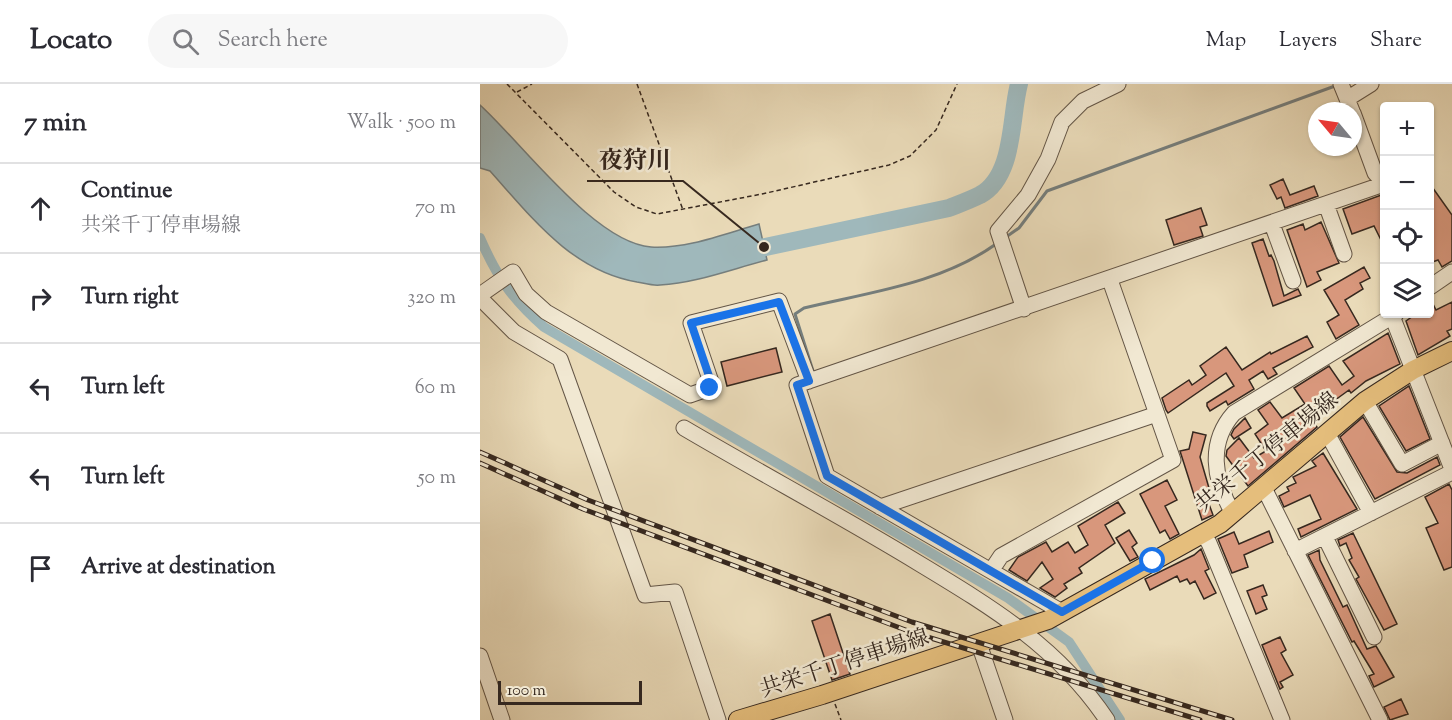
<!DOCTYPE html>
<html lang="en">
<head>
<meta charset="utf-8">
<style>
	body { margin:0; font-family:"Sorts Mill Goudy","Noto Serif JP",serif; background:#f7f7f7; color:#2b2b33 }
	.controls { position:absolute; right:18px; top:18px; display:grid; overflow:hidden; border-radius:6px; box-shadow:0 2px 4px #0004 }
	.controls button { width:54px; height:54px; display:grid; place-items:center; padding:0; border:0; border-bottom:2px solid #e1e1e2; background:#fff; color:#2b2b33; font:30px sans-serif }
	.compass { position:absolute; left:828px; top:18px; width:54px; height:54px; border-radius:50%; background:#fff; box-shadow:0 2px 4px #0004; rotate:299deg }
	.scale { position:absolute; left:18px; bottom:15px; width:144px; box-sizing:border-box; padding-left:6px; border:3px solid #36281f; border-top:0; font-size:16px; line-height:21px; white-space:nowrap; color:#36281f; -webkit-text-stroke:4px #f1e8d2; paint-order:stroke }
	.stop { position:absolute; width:18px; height:18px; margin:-14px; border:4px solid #1a73e8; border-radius:50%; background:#fff }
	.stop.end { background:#1a73e8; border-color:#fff; box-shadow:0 2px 6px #0008 }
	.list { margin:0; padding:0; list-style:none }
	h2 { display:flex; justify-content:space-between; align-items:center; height:78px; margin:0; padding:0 24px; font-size:26px }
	h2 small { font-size:20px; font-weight:400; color:#7c7c81 }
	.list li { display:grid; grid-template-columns:39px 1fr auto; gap:18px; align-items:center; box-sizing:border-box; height:90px; padding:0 24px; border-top:2px solid #e1e1e2 }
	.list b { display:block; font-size:22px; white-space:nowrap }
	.list p { margin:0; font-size:20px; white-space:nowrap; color:#7c7c81 }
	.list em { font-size:20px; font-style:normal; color:#7c7c81 }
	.icon { flex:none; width:33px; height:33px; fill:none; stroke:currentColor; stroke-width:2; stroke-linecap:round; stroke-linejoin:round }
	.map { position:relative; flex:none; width:972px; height:636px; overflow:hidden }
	header { display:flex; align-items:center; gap:36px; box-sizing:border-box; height:84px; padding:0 30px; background:#fff; border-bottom:2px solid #e1e1e2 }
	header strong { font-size:28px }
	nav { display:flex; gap:33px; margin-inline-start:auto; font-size:21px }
	.search { width:420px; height:54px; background:#f7f7f7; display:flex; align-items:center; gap:15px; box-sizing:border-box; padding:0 21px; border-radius:33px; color:#7c7c81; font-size:22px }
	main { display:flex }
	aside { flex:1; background:#fff }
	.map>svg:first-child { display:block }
</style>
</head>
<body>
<header>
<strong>Locato</strong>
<div class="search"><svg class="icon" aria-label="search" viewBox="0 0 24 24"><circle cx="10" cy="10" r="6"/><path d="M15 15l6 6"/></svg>Search here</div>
<nav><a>Map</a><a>Layers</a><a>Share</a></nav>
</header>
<main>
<aside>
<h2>7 min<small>Walk · 500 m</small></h2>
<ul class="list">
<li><svg class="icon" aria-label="ahead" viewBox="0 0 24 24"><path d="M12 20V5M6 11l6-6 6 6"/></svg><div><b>Continue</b><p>共栄千丁停車場線</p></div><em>70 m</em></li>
<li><svg class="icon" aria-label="right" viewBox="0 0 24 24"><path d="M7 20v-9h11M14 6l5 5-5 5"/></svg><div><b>Turn right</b></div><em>320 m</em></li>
<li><svg class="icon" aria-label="left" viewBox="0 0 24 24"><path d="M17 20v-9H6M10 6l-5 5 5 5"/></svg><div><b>Turn left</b></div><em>60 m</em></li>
<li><svg class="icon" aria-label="left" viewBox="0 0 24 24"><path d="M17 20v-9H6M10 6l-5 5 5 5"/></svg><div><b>Turn left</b></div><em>50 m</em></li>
<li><svg class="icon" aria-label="arrive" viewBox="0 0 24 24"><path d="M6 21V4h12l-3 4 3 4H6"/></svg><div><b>Arrive at destination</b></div></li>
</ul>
</aside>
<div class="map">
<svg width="972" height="636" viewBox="0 0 972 636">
	<rect width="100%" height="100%" fill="#eadbb9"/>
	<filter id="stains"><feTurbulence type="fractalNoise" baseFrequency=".00333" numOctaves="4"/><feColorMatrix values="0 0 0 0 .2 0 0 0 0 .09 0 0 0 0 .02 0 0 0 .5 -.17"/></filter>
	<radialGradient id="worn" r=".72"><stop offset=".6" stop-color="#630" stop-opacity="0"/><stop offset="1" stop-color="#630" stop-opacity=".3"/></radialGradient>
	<path fill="#9fb8bb" stroke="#757e7d" stroke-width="1.5" d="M0,21C42,59 115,159 171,163C207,165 244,150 279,140L287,176C252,185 216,199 180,201C172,202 164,199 157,198C92,187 52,134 10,87L0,84Z"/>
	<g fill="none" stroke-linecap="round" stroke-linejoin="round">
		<path stroke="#757e7d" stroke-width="3" d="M526,153L539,144L567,107L855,2
			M334,290L315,230L324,224C390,208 460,200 516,160"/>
		<path stroke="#9fb8bb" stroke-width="10" d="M0,154C17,193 32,215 64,243L528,514L589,558L640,636"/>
		<path stroke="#9fb8bb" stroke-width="18" d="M262,168L469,124C479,120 490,116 500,111C535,92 530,33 539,0"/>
	</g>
	<path fill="#d8977c" stroke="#36281f" stroke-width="1.5" d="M803,95L810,111L834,102L838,112L805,124L801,113L797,115L790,101Z
		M950,100L972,131V177L962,183L958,176L950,179Z
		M904,110V162L894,142L872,150L863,125Z
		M721,124L727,141L720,143L723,152L694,161L686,136Z
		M841,138L859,179L837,188L841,196L827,203L807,146L823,140L825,146Z
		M783,155L789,172L791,171L794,177L804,212L818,205L821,211L793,222L772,159Z
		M884,183L890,194L880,199L883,205L865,216L879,241L856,255L847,238L859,231L844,206Z
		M950,214L956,226L972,218V245L967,247L970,252L938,271L926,237L936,230H950Z
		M908,249L920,280L886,297L871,309L869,306L840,327L831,334L837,343L768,402L746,372L747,366L759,354L774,374L786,367L775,350L788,340L778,326L790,318L802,334L825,320L814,304L849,282L862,301L874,292L863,277Z
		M827,252L833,263L793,284L797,290L788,295L783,287L769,296L774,305L748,321L746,317L730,327L727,322V319L754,302L746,289L688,329L686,326L682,314L709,296L712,301L726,291L720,282L746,263L762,286L790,268L791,270Z
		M296,264L302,288L247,302L241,278Z
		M929,302L950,355L926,367L899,322Z
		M883,333L917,388L927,389L957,373L960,381L895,415L860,353Z
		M765,334L771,344L754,355L751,351L754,345Z
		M713,348L726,351L720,373L731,411L726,412L733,431L722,436L700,367L709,365Z
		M843,369L877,425L821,453L818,445L841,435L830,411L804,423L799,412L809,407L807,403L816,399L813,393L836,382L832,377Z
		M687,396L697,416L685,422L699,450L690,455L685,446L680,449L660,410Z
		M969,400L972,406V483L964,486L946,444L958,439L945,413Z
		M638,418L645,429L625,441L635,459L599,484L602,489L584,500L587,504L575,513L560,504L573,495L562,478L547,497L529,486L538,473L566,458L572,468L588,458L595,469L608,461L598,442Z
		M649,446L657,459L652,463L658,473L650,477L636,454Z
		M789,447L793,458L764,471L768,483L752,489L738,455L754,448L759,460Z
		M873,449L917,540L904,546L876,495L879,493L869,476L872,474L866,459L860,462L858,456Z
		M721,465L729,485L725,487L736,509L724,515L715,497L710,500L707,495L700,498L697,492L670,506L665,495L714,471Z
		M839,466L840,476L863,523L867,521L887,565L896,562L914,593L894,603L889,592L894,590L891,585L874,557L872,558L828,471Z
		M783,501L787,511L782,513L787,525L776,530L767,507Z
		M350,530L370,590L352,596L332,537Z
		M800,553L806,566L801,569L813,591L800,598L803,603L800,605L782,561Z
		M921,615L928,630L910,636L904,623Z"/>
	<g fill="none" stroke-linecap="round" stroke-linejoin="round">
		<g stroke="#635546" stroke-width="17">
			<path id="minor" d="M861,0L872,27
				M867,15L891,0
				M873,29L895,89L904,99
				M846,120L864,170
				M792,140L813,197
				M950,203L972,188
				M0,211L33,188L46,210L66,228L210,311L230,304L231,298L211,239L299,217L329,297
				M0,214L34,248L80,275L165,511L195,508L238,636
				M544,225L518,147L548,111L568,75L582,38L603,17L638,0
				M912,232L972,385
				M885,317L922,380L962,359
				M204,344C282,390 363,433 440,480C513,524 579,564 627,636
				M847,349L891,429
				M784,404L900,636
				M400,423L677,330
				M753,429C733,396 728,358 754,329L916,230
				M723,450L729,459L802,636
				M845,453L894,553
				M815,467L972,388
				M511,487L347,392L317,301L904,100
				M582,528L511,487L521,472L693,376L630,196
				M499,560L525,636
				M0,572L22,636"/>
		</g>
		<g stroke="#36281f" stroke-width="20">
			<path id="major" d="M258,636L342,611L568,536L740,440L885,317L933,286L972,267"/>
		</g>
		<path stroke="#36281f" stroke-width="1.5" stroke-dasharray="4.5 3" stroke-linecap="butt" d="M27,0L134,108L156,123L177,130L282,110L409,81L430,72L456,46L477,0
			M157,0L203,126
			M37,8L52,0
			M355,620L361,636"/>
		<use href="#minor" stroke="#f1e8d2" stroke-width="15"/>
		<use href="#major" stroke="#e5be7c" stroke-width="18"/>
		<g stroke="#36281f" stroke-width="5">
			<path id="rail" d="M0,368L108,416L432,538L752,636
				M0,379L103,425L431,548L720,636"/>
		</g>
		<use href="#rail" stroke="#f1e8d2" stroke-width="3" stroke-dasharray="9" stroke-linecap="butt"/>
	</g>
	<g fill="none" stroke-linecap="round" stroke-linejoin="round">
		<path stroke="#1a73e8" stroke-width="8" d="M230,304L231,298L211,239L299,218L329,297L317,301L347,392L582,528L673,477"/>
	</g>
	<g text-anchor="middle" stroke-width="5" stroke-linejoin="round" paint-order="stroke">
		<g font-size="22" fill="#36281f" stroke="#f1e8d2">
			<text transform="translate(786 367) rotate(-39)" y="8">共栄千丁停車場線</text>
			<text transform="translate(364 578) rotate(-18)" y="8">共栄千丁停車場線</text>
		</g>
	</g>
	<path fill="none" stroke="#36281f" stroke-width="2" d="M284 163L203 97H107"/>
	<circle fill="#36281f" stroke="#f1e8d2" stroke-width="2" cx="284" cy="163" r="6"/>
	<g font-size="24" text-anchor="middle" font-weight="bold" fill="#36281f" stroke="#f1e8d2" stroke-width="5" stroke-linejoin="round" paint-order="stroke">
		<text x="155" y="84">夜狩川</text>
	</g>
	<rect width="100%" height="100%" filter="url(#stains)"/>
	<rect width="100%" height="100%" fill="url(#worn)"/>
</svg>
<div class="controls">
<button>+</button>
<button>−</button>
<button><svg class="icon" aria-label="locate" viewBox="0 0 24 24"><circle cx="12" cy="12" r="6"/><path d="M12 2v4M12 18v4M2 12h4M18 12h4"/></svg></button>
<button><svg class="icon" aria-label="layers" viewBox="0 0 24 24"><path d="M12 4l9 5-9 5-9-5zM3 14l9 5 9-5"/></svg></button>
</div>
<svg class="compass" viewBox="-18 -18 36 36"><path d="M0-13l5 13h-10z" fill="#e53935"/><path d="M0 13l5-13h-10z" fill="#7c7c81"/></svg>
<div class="scale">100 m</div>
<div class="stop" style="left:673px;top:477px"></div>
<div class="stop end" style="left:230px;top:304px"></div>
</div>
</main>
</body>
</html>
